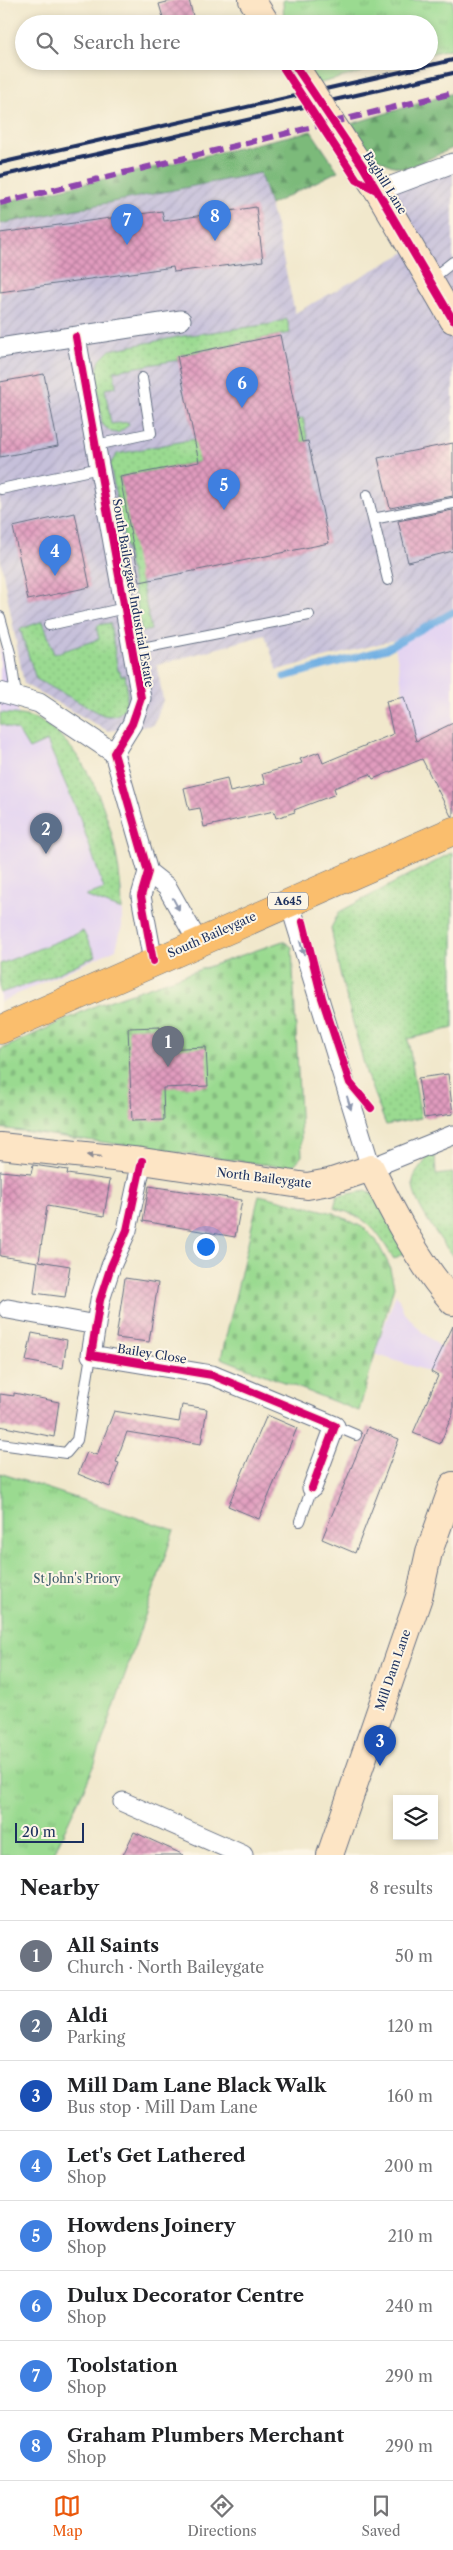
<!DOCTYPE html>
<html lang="en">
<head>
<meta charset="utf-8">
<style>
	body { margin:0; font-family:"Libre Caslon Text",serif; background:#f6f6f6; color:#202124 }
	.controls { position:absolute; right:15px; bottom:15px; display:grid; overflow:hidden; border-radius:0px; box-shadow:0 2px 8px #0003 }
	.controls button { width:45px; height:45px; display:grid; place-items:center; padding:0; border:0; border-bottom:1px solid #e0e0e0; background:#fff; color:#202124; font:25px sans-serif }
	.scale { position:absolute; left:15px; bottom:12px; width:69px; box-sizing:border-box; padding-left:5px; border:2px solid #1b2f5e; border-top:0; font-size:14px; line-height:18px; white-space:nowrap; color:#1b2f5e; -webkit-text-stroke:4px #fcf5e5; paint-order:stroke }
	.you { position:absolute; left:205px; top:1246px; width:18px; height:18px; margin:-12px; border:4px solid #fff; border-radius:50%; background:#1a73e8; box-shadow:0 0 0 8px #1a73e833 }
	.badge { display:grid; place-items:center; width:32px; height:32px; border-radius:50%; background:#ea580c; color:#fff; font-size:16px; font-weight:700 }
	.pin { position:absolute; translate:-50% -41px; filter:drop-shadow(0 1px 2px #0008) }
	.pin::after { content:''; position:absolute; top:26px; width:18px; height:15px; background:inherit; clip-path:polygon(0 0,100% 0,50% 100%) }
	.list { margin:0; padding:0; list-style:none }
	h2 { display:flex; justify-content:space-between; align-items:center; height:65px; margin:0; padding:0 20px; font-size:21px }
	h2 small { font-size:16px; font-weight:400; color:#757577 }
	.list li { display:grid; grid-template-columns:32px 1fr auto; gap:15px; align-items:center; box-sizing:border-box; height:70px; padding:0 20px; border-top:1px solid #e0e0e0 }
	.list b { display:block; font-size:19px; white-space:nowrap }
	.list p { margin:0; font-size:16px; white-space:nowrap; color:#757577 }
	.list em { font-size:16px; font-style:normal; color:#757577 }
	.icon { flex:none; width:28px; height:28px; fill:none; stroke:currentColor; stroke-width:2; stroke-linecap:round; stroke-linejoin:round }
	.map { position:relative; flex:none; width:453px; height:1855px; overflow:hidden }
	.search { position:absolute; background:#fff; box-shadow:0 2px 8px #0003; left:15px; right:15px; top:15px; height:55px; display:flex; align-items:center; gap:12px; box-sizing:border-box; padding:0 18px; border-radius:28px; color:#757577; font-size:19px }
	.sheet { height:625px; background:#fff }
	nav { display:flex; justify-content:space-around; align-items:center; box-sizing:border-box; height:70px; border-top:1px solid #e0e0e0; background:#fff; font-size:14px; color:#757577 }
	nav a { display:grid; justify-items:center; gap:2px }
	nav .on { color:#ea580c }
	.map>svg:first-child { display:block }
</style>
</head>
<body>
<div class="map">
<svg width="453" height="1855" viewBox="0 0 453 1855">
	<defs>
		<pattern id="industrial-furrows" width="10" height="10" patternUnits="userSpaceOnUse" patternTransform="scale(1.25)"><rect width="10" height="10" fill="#c6c0da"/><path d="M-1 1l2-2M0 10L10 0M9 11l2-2" fill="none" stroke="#aaa5be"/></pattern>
		<pattern id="grass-dots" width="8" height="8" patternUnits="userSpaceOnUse" patternTransform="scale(1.25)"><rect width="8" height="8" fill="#9ada90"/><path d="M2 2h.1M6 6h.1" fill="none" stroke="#84bb7f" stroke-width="1.8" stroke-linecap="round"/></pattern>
		<pattern id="forest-firs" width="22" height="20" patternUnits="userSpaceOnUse" patternTransform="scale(1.25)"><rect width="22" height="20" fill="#7bba7a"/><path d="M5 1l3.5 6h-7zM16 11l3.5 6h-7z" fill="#649867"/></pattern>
		<pattern id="cemetery-stones" width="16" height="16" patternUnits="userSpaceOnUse" patternTransform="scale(1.25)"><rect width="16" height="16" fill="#9ada90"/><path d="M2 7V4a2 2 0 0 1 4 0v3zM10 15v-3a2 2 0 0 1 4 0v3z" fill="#84bb7f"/></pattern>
		<pattern id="park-tufts" width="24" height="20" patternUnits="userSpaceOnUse" patternTransform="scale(1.25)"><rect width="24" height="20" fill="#9ada90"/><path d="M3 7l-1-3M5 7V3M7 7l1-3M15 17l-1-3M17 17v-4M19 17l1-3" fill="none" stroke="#84bb7f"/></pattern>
		<pattern id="building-cross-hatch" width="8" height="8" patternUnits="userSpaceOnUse" patternTransform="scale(1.25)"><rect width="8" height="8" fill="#e19bbe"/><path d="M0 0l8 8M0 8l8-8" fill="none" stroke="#b67f9e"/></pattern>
	</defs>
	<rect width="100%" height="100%" fill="#fcf5e5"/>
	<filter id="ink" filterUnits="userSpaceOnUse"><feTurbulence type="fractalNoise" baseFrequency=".02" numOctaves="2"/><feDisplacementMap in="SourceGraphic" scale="10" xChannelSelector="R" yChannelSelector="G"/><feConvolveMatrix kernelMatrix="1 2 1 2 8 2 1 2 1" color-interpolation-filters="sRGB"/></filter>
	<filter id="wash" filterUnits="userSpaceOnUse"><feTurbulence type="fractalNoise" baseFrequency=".0096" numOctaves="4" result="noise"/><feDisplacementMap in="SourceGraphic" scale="20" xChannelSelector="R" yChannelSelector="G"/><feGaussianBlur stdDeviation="1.12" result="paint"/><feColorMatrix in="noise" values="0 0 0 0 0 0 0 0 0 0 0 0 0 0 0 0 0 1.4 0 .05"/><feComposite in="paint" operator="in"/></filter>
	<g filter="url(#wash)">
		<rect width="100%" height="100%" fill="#f1e8cc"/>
		<path fill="#e3d3f2" d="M453,616V813L450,815L419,753L404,697L394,640Z
			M0,643L18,714L43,723L62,737L81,762L101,800L113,845L122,892V926L116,949L0,1002Z
			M396,1293L404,1312L422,1332L442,1348L453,1353V1383L431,1372L374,1354Z"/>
		<path fill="url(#industrial-furrows)" d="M453,163V616L394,640L277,670L265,635L157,665L163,700L154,725L108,731L24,684L0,557V224L260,173L276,226L295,313L411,249L378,191Z"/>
		<path fill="url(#grass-dots)" stroke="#5a8477" d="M287,319L290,333L178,356V360L114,371L116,387L105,389L111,424L128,422L129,425L118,433L111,432L102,424L96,376L100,360L110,350L183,336L271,324Z
			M303,418L308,441L120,477L151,630L142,632L110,464L117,454Z
			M43,621L54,654L99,639L97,630L98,625L110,623L118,671H120L121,676L125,675C128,693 131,721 103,715L36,679L20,629Z
			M0,713C15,714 31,715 44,723C99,759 121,849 122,910L85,896L104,889L80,818L47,741L29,749L18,731L0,724Z
			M453,852V1028L408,1039L421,1118L386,1125L367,1076L339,969L331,928L339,912Z
			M83,931L96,956L47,978L0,993V964Z
			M435,1152L436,1175L453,1173V1257C442,1241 411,1201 413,1182C414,1170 426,1165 427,1155Z
			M366,1191L373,1194L410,1249L394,1259C375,1229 370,1218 334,1208L337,1196Z"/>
		<path fill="url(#forest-firs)" stroke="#4b746c" d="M453,93V148L406,169L390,165L359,148L344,126Z
			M311,131L338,171L270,205L260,173L0,224V203Z"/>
		<path fill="url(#cemetery-stones)" stroke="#5a8477" d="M283,941L292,947L302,1156L291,1168L0,1128V1050L97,1005Z
			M259,1195L334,1213L364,1228L376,1240L389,1265L394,1286L359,1411L221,1358Z"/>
		<path fill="url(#park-tufts)" stroke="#5a8477" d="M283,0H453V48L429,54V24H284Z
			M302,61H403L317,84Z
			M0,1473L174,1530L93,1769L53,1855H0Z"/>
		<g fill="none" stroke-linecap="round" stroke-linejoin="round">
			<path stroke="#6fafe3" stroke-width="7" d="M284,677L386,649L453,612"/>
		</g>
		<g id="blocks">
			<path fill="url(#building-cross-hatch)" d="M175,0H189L195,24H165L159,4Z
				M256,207L263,261L174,272L173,267L0,292V233L162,211L164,221Z
				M280,335L302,442L308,441L329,543L140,582L120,477L199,462L177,356Z
				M44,374L58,446L0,457V382Z
				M453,443V496L390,508L378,458Z
				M453,510V551L408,562L398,521Z
				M75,513L90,587L28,600L13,527Z
				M404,697L416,741L453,723V816H451L422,759L373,779L370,774L334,788L336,794L294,810L295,812L276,818L274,811L204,827L200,808L189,810L184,788L227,778L230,792L265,784L262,774L302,763L300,759L319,752L323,763L393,734L386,701Z
				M160,1027L162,1049L206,1047L208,1086L163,1088L164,1120L132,1121L128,1028Z
				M448,1074L453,1114L424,1118L418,1078Z
				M33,1165L68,1170L67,1174L110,1180L104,1216L47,1206L39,1261L70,1266L65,1297L34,1293L38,1262L0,1256V1171L31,1174Z
				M149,1186L242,1200L235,1237L143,1221Z
				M125,1278L158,1283L149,1342L116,1338Z
				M453,1326V1413L440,1444L413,1433L438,1376L431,1372Z
				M32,1333L67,1340L63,1368L26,1361Z
				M14,1393L59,1402L54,1437L0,1426V1394L14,1396Z
				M182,1405L207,1409L201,1444L127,1432L116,1462L119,1463L110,1487L78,1474L87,1452L97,1455L114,1411L179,1422Z
				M267,1415L297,1428L259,1519L228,1506Z
				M368,1427L399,1439L355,1553L322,1539Z
				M134,1832L184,1855H123Z"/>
		</g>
	</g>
	<g filter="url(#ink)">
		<use href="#blocks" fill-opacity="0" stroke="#667084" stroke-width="1"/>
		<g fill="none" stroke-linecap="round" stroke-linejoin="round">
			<g stroke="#667084" stroke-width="12">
				<path id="lane" d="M430,280L453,262
					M96,445L151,433L142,378
					M1,489L100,468
					M367,495L388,580
					M373,519L453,503
					M0,617L10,653L16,695
					M49,625L125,608
					M132,650L309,615
					M335,1426L356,1435
					M0,1444L66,1453L77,1440L91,1355
					M300,1521L312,1488"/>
			</g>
			<g stroke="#667084" stroke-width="21">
				<path id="street" d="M378,191L453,163
					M76,337L141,698L132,724L114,753L148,872L141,896L153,961
					M0,348L181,320
					M0,692L39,703L114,753
					M148,872L167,887L198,942
					M289,901L371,1168L453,1135
					M142,1161L127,1230L111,1266L100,1300L91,1355L212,1375L335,1426L312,1488
					M8,1309L96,1325
					M123,1802L243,1855"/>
			</g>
			<g stroke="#667084" stroke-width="28">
				<path id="secondary" d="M252,0L267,24
					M351,152L378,191L453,320
					M0,1146L142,1161L307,1186L329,1182L371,1168C394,1215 419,1263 453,1302
					M330,1855L419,1597L429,1552L453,1485"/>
			</g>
			<g stroke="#667084" stroke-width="29">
				<path id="highway" d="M0,1030L453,831"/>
			</g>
			<use href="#lane" stroke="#fff" stroke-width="10"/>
			<use href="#street" stroke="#fff" stroke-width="19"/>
			<use href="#secondary" stroke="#fde5c5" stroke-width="26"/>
			<use href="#highway" stroke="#fabe6d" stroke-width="28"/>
			<path stroke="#1b2f5e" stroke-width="4" d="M0,163L453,60
				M0,176L453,73"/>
			<g stroke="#667084" stroke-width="28" stroke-linecap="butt">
				<path id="secondary-bridge" d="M292,61L351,152"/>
			</g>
			<use href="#secondary-bridge" stroke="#fde5c5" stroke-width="26"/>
			<path stroke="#8e44ad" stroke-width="6" stroke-dasharray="12 6" stroke-linecap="butt" d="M0,203L453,93"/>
			<g stroke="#fcf5e5" stroke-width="11">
				<path id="cycleway" d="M279,61L357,180L376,190
					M292,61L362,165L453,320
					M76,337L141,698L132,724L114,753L148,872L141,896L153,961
					M303,922L322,998L350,1083L371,1108
					M142,1161L127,1230L111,1266L100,1300L91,1355L212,1375L335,1426L312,1488"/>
			</g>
			<use href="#cycleway" stroke="#d6006c" stroke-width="8"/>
		</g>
		<defs><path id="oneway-solid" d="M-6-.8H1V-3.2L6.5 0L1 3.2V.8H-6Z" transform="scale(1.25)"/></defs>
		<g fill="#8d97ae">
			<use href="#oneway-solid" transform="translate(176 904) rotate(62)"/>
			<use href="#oneway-solid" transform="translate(302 948) rotate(73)"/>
			<use href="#oneway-solid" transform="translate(349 1103) rotate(73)"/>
		</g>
		<use fill="#8c8a92" href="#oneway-solid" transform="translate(94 1156) rotate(-174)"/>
	</g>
	<g text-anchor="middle" stroke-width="4" stroke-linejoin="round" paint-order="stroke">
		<rect fill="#fcf5e5" stroke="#5e6a86" stroke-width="1" x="268" y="892.5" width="40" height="17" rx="4"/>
		<g font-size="11" font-weight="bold" fill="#1b2f5e">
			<text x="288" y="905">A645</text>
		</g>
		<g font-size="12" fill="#1b2f5e" stroke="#fcf5e5">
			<text transform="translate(385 183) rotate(58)" y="4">Baghill Lane</text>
			<text transform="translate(133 593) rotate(80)" y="4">South Baileygaet Industrial Estate</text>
			<text transform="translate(212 935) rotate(-24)" y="4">South Baileygate</text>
			<text transform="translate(264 1178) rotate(7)" y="4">North Baileygate</text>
			<text transform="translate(152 1354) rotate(9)" y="4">Bailey Close</text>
			<text transform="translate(393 1670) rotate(-71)" y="4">Mill Dam Lane</text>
		</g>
		<g font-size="12" fill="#3b5a6a" stroke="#fcf5e5">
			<text x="77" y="1583">St John's Priory</text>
		</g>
	</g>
</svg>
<div class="controls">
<button><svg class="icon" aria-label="layers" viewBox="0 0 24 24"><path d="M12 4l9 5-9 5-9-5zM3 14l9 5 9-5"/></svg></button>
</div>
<div class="scale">20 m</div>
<div class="you"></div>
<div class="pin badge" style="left:168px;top:1067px;background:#6b7280">1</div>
<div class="pin badge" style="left:46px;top:854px;background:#5c6f8a">2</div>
<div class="pin badge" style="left:380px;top:1766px;background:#1a4fb4">3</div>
<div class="pin badge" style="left:55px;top:576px;background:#3f7fe0">4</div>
<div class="pin badge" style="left:224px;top:510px;background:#3f7fe0">5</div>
<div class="pin badge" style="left:242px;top:408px;background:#3f7fe0">6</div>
<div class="pin badge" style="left:127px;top:245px;background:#3f7fe0">7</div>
<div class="pin badge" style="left:215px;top:241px;background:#3f7fe0">8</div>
<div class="search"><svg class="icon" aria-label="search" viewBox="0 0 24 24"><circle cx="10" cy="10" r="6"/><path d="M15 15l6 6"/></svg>Search here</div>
</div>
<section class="sheet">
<h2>Nearby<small>8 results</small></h2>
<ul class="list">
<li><span class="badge" style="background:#6b7280">1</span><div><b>All Saints</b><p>Church · North Baileygate</p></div><em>50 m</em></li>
<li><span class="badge" style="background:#5c6f8a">2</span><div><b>Aldi</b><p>Parking</p></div><em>120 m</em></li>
<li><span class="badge" style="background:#1a4fb4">3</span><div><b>Mill Dam Lane Black Walk</b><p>Bus stop · Mill Dam Lane</p></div><em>160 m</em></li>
<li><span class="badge" style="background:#3f7fe0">4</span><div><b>Let's Get Lathered</b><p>Shop</p></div><em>200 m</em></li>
<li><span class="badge" style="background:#3f7fe0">5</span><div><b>Howdens Joinery</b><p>Shop</p></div><em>210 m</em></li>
<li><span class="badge" style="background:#3f7fe0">6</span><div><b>Dulux Decorator Centre</b><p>Shop</p></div><em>240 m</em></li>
<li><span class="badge" style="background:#3f7fe0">7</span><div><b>Toolstation</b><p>Shop</p></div><em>290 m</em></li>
<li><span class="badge" style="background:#3f7fe0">8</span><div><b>Graham Plumbers Merchant</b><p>Shop</p></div><em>290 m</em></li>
</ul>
</section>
<nav>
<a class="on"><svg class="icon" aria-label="map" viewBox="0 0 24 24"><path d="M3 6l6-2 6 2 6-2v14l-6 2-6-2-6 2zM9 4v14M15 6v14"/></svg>Map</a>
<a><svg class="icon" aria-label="directions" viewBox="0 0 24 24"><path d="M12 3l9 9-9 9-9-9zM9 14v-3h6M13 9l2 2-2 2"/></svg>Directions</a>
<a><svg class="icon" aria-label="saved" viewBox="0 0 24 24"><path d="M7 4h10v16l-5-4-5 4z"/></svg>Saved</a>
</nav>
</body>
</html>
